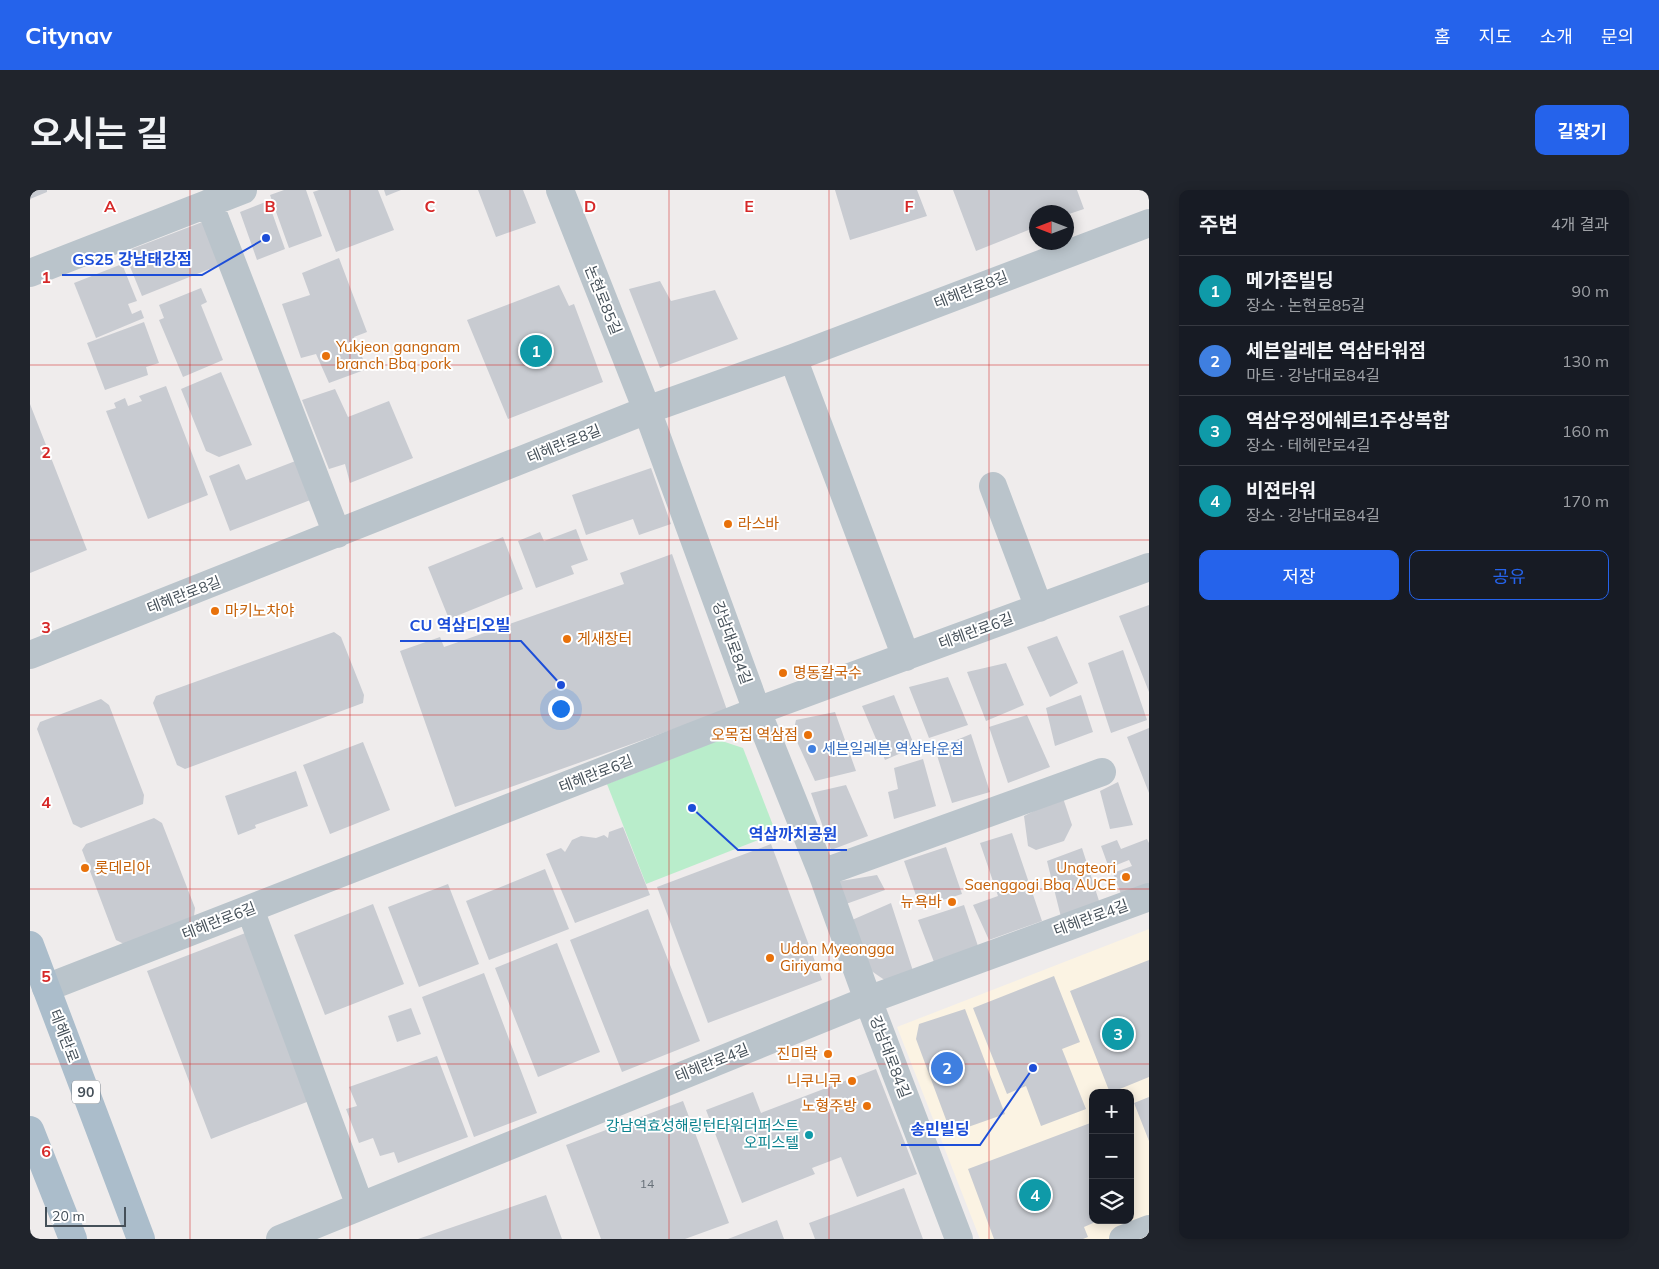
<!DOCTYPE html>
<html lang="ko">
<head>
<meta charset="utf-8">
<style>
	body { margin:0; font-family:Mulish,"Noto Sans KR",sans-serif; background:#20242c; color:#f1f3f6 }
	.controls { position:absolute; right:15px; bottom:15px; display:grid; overflow:hidden; border-radius:10px; box-shadow:0 2px 12px #0003 }
	.controls button { width:45px; height:45px; display:grid; place-items:center; padding:0; border:0; border-bottom:1px solid #363941; background:#171b24; color:#f1f3f6; font:25px sans-serif }
	.compass { position:absolute; left:999px; top:15px; width:45px; height:45px; border-radius:50%; background:#171b24; box-shadow:0 2px 12px #0003; rotate:270deg }
	.scale { position:absolute; left:15px; bottom:12px; width:81px; box-sizing:border-box; padding-left:5px; border:2px solid #455059; border-top:0; font-size:14px; line-height:18px; white-space:nowrap; color:#455059; -webkit-text-stroke:4px #fff; paint-order:stroke }
	.you { position:absolute; left:530px; top:518px; width:18px; height:18px; margin:-12px; border:4px solid #fff; border-radius:50%; background:#1a73e8; box-shadow:0 0 0 8px #1a73e833 }
	.badge { display:grid; place-items:center; width:32px; height:32px; border-radius:50%; background:#2563eb; color:#fff; font-size:16px; font-weight:700 }
	.pin { position:absolute; translate:-50% -50%; border:2px solid #fff; box-shadow:0 1px 5px #0006 }
	.list { margin:0; padding:0; list-style:none }
	h2 { display:flex; justify-content:space-between; align-items:center; height:65px; margin:0; padding:0 20px; font-size:21px }
	h2 small { font-size:16px; font-weight:400; color:#9ea1a6 }
	.list li { display:grid; grid-template-columns:32px 1fr auto; gap:15px; align-items:center; box-sizing:border-box; height:70px; padding:0 20px; border-top:1px solid #363941 }
	.list b { display:block; font-size:19px; white-space:nowrap }
	.list p { margin:0; font-size:16px; white-space:nowrap; color:#9ea1a6 }
	.list em { font-size:16px; font-style:normal; color:#9ea1a6 }
	.actions { display:flex; gap:10px; padding:15px 20px }
	.actions a { flex:1; padding:11px 0; border:1px solid #2563eb; border-radius:10px; text-align:center; font-size:18px; color:#2563eb }
	.actions .main { background:#2563eb; color:#fff }
	.icon { flex:none; width:28px; height:28px; fill:none; stroke:currentColor; stroke-width:2; stroke-linecap:round; stroke-linejoin:round }
	.map { position:relative; flex:none; width:1119px; height:1049px; overflow:hidden; border-radius:10px }
	header { display:flex; align-items:center; gap:30px; box-sizing:border-box; height:70px; padding:0 25px; background:#2563eb; color:#fff }
	header strong { font-size:24px }
	nav { display:flex; gap:28px; margin-inline-start:auto; font-size:18px }
	.intro { display:flex; align-items:center; justify-content:space-between; box-sizing:border-box; height:120px; padding:0 30px }
	h1 { margin:0; font-size:35px }
	.button { padding:12px 22px; border-radius:10px; background:#2563eb; color:#fff; font-size:18px; font-weight:700 }
	main { display:flex; gap:30px; padding:0 30px }
	aside { flex:1; background:#171b24; border-radius:10px; box-shadow:0 2px 12px #0003 }
	.map>svg:first-child { display:block }
</style>
</head>
<body>
<header>
<strong>Citynav</strong>
<nav><a>홈</a><a>지도</a><a>소개</a><a>문의</a></nav>
</header>
<div class="intro"><h1>오시는 길</h1><a class="button">길찾기</a></div>
<main>
<div class="map">
<svg width="1119" height="1049" viewBox="0 0 1119 1049">
	<rect width="100%" height="100%" fill="#efecec"/>
	<path fill="#fbf3e3" fill-rule="evenodd" d="M1119,739V1049H950L867,837ZM1063,903H1100V1030H1063Z"/>
	<path fill="#b9edcb" d="M689,550L713,558L746,643L616,694L577,594Z"/>
	<path fill="#c8cbd1" d="M0,0H17V2L0,9Z
		M254,0H276L292,46L259,58L240,5Z
		M289,0H348L364,40L306,62L283,2Z
		M354,0H371L356,6Z
		M448,0H493L506,33L466,47Z
		M805,0H887L897,26L820,50Z
		M923,0H1047L1054,19L1036,25V22H1006V37L946,61Z
		M238,11L255,59L227,70L210,22Z
		M175,31L192,74L112,106L94,62Z
		M309,68L337,142L324,147L337,179L299,193L286,164L271,168L252,114L280,105L272,83Z
		M92,74L107,111L98,114L102,124L111,120L114,128L66,148L44,93Z
		M630,91L641,111L685,100L708,149L630,178L599,99Z
		M529,95L539,116L544,114L573,192L478,229L437,130Z
		M171,98L177,112L171,115L193,170L153,187L129,130L134,128L129,115Z
		M114,132L129,173L116,177L118,185L75,200L57,153Z
		M191,182L222,255L189,267L176,261L151,199Z
		M136,196L178,305L118,329L76,221L86,218L84,213L95,208L98,216L112,211L109,206Z
		M305,199L318,227L359,211L383,268L320,293L315,274L299,279L272,210Z
		M0,214L57,360L0,383Z
		M268,270L283,309L200,341L179,286L209,274L216,290Z
		M621,278L641,334L609,345L603,329L556,345L542,305Z
		M546,339L558,370L541,376L544,384L506,398L488,351L510,342L514,351Z
		M473,347L493,399L419,429L398,377Z
		M642,364L697,520L425,617L370,461L410,447L414,457L594,394L590,383Z
		M1119,415V502L1089,426Z
		M304,442L311,447L334,505L333,513L155,579L147,575L123,513L126,506Z
		M1027,446L1048,493L1020,507L997,457Z
		M1093,460L1117,530L1081,543L1058,473Z
		M976,473L994,515L956,531L937,482Z
		M918,487L938,535L899,548L879,497Z
		M864,505L885,557L855,570L832,516Z
		M1051,505L1063,542L1025,556L1016,518Z
		M71,509L79,515L114,605L113,614L51,638L43,634L7,539L10,532Z
		M805,522L826,581L785,591L763,543L766,530Z
		M997,525L1020,577L978,593L959,537Z
		M1119,538V603L1097,547Z
		M941,544L960,602L922,613L905,559Z
		M333,552L360,620L300,644L273,575Z
		M893,569L906,616L864,629L858,602L868,599L864,578Z
		M266,581L278,616L225,635L226,638L208,645L195,606Z
		M1088,592L1103,635L1080,639L1070,601Z
		M816,595L838,646L801,660L781,603Z
		M1030,599L1042,635L1034,651L1006,660L998,656L994,626L1008,619Z
		M124,628L132,633L165,718L164,726L94,754L86,750L52,660L56,654Z
		M593,637L620,705L545,733L516,664L531,658L535,662L542,650L551,646L566,648L574,645L578,648L579,642Z
		M982,643L1012,731L959,750L943,715L968,706L950,653Z
		M1117,649L1119,653V699L1093,709L1083,683L1102,676L1099,670L1079,678L1071,656L1087,650L1091,659Z
		M741,654L792,790L678,833L627,697Z
		M916,657L932,704L890,717L874,671Z
		M1052,658L1070,714L1031,727L1017,671Z
		M515,679L539,739L459,770L436,711Z
		M847,685L855,700L816,714L805,692Z
		M418,694L449,774L389,797L358,717Z
		M861,713L883,781L856,791L840,780L822,730Z
		M343,714L374,794L295,825L264,745Z
		M934,715L948,756L904,772L888,730Z
		M618,719L670,851L592,882L540,750Z
		M218,742L282,910L181,949L117,781Z
		M527,753L570,862L508,887L465,778Z
		M1119,770V887L1080,903L1040,801Z
		M454,783L507,923L444,947L392,807Z
		M1024,786L1050,852L1032,859L1056,919L1011,936L996,896L977,904L943,818Z
		M381,818L391,844L367,852L358,826Z
		M935,819L975,924L921,943L886,849L889,834Z
		M407,866L438,947L368,973L364,962L350,966L343,948L329,953L316,919L327,916L319,897Z
		M846,879L887,984L827,1007L811,967L782,978L785,984L712,1013L676,920L723,902L731,923Z
		M1119,907V951L1104,913Z
		M653,911L699,1033L655,1049H571L536,955Z
		M1063,932V1030H1070L1054,1037L1058,1047L1053,1049H964L938,979Z
		M874,998L893,1049H785L779,1033Z
		M516,1005L532,1049H388Z
		M747,1030L754,1049H698Z"/>
	<g fill="none" stroke-linecap="round" stroke-linejoin="round">
		<path stroke="#bac4cb" stroke-width="28" d="M530,0L617,220L727,521L792,683L838,810L929,1049
			M179,13L307,344
			M0,83L213,0
			M763,168L876,467
			M963,296L1009,418
			M0,465L617,220L763,168L1119,33
			M792,683L1072,582
			M220,719L330,1016
			M16,798L727,521L1119,377
			M250,1049L838,810L1119,707
			M1093,1049L1119,1039"/>
		<path stroke="#abbdcb" stroke-width="28" d="M0,755L111,1049
			M0,940L43,1049"/>
	</g>
	<path fill="none" stroke="#d62828" stroke-width="1" stroke-opacity="0.55" d="M160,0V1049M320,0V1049M480,0V1049M639,0V1049M799,0V1049M959,0V1049M0,175H1119M0,350H1119M0,525H1119M0,699H1119M0,874H1119"/>
	<g fill="#e8710a" stroke="#fff" stroke-width="2">
		<circle cx="296" cy="166" r="5"/>
		<circle cx="698" cy="334" r="5"/>
		<circle cx="185" cy="421" r="5"/>
		<circle cx="537" cy="449" r="5"/>
		<circle cx="753" cy="483" r="5"/>
		<circle cx="778" cy="545" r="5"/>
		<circle cx="55" cy="678" r="5"/>
		<circle cx="1096" cy="687" r="5"/>
		<circle cx="922" cy="712" r="5"/>
		<circle cx="740" cy="768" r="5"/>
		<circle cx="798" cy="864" r="5"/>
		<circle cx="822" cy="891" r="5"/>
		<circle cx="837" cy="916" r="5"/>
	</g>
	<circle fill="#3f7fe0" stroke="#fff" stroke-width="2" cx="782" cy="559" r="5"/>
	<circle fill="#0f9aa8" stroke="#fff" stroke-width="2" cx="779" cy="945" r="5"/>
	<g text-anchor="middle" stroke-width="4" stroke-linejoin="round" paint-order="stroke">
		<g font-size="12" fill="#666f77">
			<text x="617" y="998">14</text>
		</g>
		<rect fill="#fff" stroke="#7d848b" stroke-width="1" x="42" y="890.5" width="28" height="23" rx="4"/>
		<g font-size="14" font-weight="bold" fill="#455059">
			<text x="56" y="907">90</text>
		</g>
		<g font-size="15" fill="#455059" stroke="#fff">
			<text transform="translate(941 100) rotate(-21)" y="5">테헤란로8길</text>
			<text transform="translate(573 110) rotate(68)" y="5">논현로85길</text>
			<text transform="translate(534 254) rotate(-22)" y="5">테헤란로8길</text>
			<text transform="translate(154 405) rotate(-21)" y="5">테헤란로8길</text>
			<text transform="translate(946 441) rotate(-20)" y="5">테헤란로6길</text>
			<text transform="translate(702 453) rotate(70)" y="5">강남대로84길</text>
			<text transform="translate(566 584) rotate(-21)" y="5">테헤란로6길</text>
			<text transform="translate(1061 728) rotate(-20)" y="5">테헤란로4길</text>
			<text transform="translate(189 731) rotate(-21)" y="5">테헤란로6길</text>
			<text transform="translate(34 846) rotate(69)" y="5">테헤란로</text>
			<text transform="translate(860 867) rotate(69)" y="5">강남대로84길</text>
			<text transform="translate(682 873) rotate(-22)" y="5">테헤란로4길</text>
		</g>
		<g font-size="15" fill="#c56008" stroke="#fff" text-anchor="start">
			<text x="306" y="162">Yukjeon gangnam<tspan x="306" dy="17">branch Bbq pork</tspan></text>
			<text x="708" y="339">라스바</text>
			<text x="195" y="426">마키노차야</text>
			<text x="547" y="454">게새장터</text>
			<text x="763" y="488">명동칼국수</text>
			<text x="768" y="550" text-anchor="end">오목집 역삼점</text>
			<text x="65" y="683">롯데리아</text>
			<text x="1086" y="683" text-anchor="end">Ungteori<tspan x="1086" dy="17">Saenggogi Bbq AUCE</tspan></text>
			<text x="912" y="717" text-anchor="end">뉴욕바</text>
			<text x="750" y="764">Udon Myeongga<tspan x="750" dy="17">Giriyama</tspan></text>
			<text x="788" y="869" text-anchor="end">진미락</text>
			<text x="812" y="896" text-anchor="end">니쿠니쿠</text>
			<text x="827" y="921" text-anchor="end">노형주방</text>
		</g>
		<g font-size="15" fill="#366cbe" stroke="#fff" text-anchor="start">
			<text x="792" y="564">세븐일레븐 역삼타운점</text>
		</g>
		<g font-size="15" fill="#0d838f" stroke="#fff" text-anchor="end">
			<text x="769" y="941">강남역효성해링턴타워더퍼스트<tspan x="769" dy="17">오피스텔</tspan></text>
		</g>
	</g>
	<g font-size="16" text-anchor="middle" font-weight="bold" fill="#d62828" stroke="#fff" stroke-width="4" stroke-linejoin="round" paint-order="stroke">
		<text x="80" y="22">A</text>
		<text x="240" y="22">B</text>
		<text x="400" y="22">C</text>
		<text x="560" y="22">D</text>
		<text x="719" y="22">E</text>
		<text x="879" y="22">F</text>
		<text x="16" y="93">1</text>
		<text x="16" y="268">2</text>
		<text x="16" y="443">3</text>
		<text x="16" y="618">4</text>
		<text x="16" y="792">5</text>
		<text x="16" y="967">6</text>
	</g>
	<path fill="none" stroke="#1d4ed8" stroke-width="2" d="M236 48L172 85H32M531 495L491 451H370M662 618L708 660H817M1003 878L950 955H871"/>
	<g fill="#1d4ed8" stroke="#fff" stroke-width="2">
		<circle cx="236" cy="48" r="5"/>
		<circle cx="531" cy="495" r="5"/>
		<circle cx="662" cy="618" r="5"/>
		<circle cx="1003" cy="878" r="5"/>
	</g>
	<g font-size="16" text-anchor="middle" font-weight="bold" fill="#1d4ed8" stroke="#fff" stroke-width="4" stroke-linejoin="round" paint-order="stroke">
		<text x="102" y="75">GS25 강남태강점</text>
		<text x="430" y="441">CU 역삼디오빌</text>
		<text x="763" y="650">역삼까치공원</text>
		<text x="910" y="945">송민빌딩</text>
	</g>
</svg>
<div class="controls">
<button>+</button>
<button>−</button>
<button><svg class="icon" aria-label="layers" viewBox="0 0 24 24"><path d="M12 4l9 5-9 5-9-5zM3 14l9 5 9-5"/></svg></button>
</div>
<svg class="compass" viewBox="-18 -18 36 36"><path d="M0-13l5 13h-10z" fill="#e53935"/><path d="M0 13l5-13h-10z" fill="#9ea1a6"/></svg>
<div class="scale">20 m</div>
<div class="you"></div>
<div class="pin badge" style="left:506px;top:161px;background:#0f9aa8">1</div>
<div class="pin badge" style="left:917px;top:878px;background:#3f7fe0">2</div>
<div class="pin badge" style="left:1088px;top:844px;background:#0f9aa8">3</div>
<div class="pin badge" style="left:1005px;top:1005px;background:#0f9aa8">4</div>
</div>
<aside>
<h2>주변<small>4개 결과</small></h2>
<ul class="list">
<li><span class="badge" style="background:#0f9aa8">1</span><div><b>메가존빌딩</b><p>장소 · 논현로85길</p></div><em>90 m</em></li>
<li><span class="badge" style="background:#3f7fe0">2</span><div><b>세븐일레븐 역삼타워점</b><p>마트 · 강남대로84길</p></div><em>130 m</em></li>
<li><span class="badge" style="background:#0f9aa8">3</span><div><b>역삼우정에쉐르1주상복합</b><p>장소 · 테헤란로4길</p></div><em>160 m</em></li>
<li><span class="badge" style="background:#0f9aa8">4</span><div><b>비젼타워</b><p>장소 · 강남대로84길</p></div><em>170 m</em></li>
</ul>
<div class="actions"><a class="main">저장</a><a>공유</a></div>
</aside>
</main>
</body>
</html>
